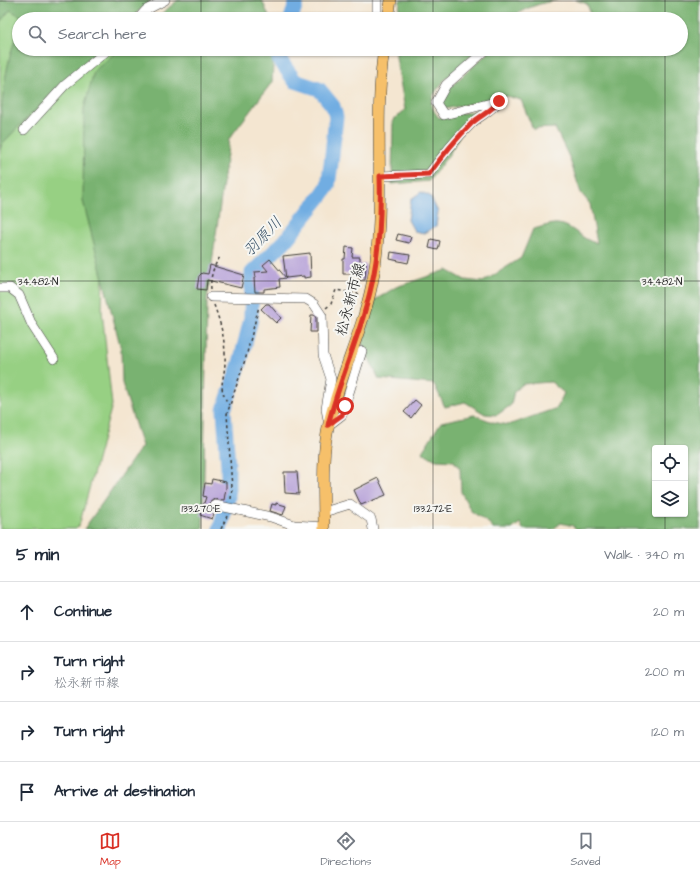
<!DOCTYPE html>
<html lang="en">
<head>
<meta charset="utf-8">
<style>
	body { margin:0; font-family:"Architects Daughter","Klee One",sans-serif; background:#f6f6f7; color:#1f2937 }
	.controls { position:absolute; right:12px; bottom:12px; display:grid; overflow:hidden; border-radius:4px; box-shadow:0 1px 3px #0004 }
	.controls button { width:36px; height:36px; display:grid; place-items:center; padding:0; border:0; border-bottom:1px solid #e0e1e3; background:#fff; color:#1f2937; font:20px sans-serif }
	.stop { position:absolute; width:12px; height:12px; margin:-9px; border:3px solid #d93025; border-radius:50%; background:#fff }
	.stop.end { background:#d93025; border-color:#fff; box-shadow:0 1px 4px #0008 }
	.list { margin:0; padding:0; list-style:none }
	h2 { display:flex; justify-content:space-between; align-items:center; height:52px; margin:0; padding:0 16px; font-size:17px }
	h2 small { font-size:13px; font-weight:400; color:#747a83 }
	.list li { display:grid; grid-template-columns:26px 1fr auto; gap:12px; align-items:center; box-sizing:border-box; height:60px; padding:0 16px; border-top:1px solid #e0e1e3 }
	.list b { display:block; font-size:15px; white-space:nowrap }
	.list p { margin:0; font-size:13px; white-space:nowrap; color:#747a83 }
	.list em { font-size:13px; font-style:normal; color:#747a83 }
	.icon { flex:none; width:22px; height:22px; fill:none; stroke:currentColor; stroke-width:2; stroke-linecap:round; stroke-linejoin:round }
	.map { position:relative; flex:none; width:700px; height:529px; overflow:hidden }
	.search { position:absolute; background:#fff; box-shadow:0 1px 3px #0004; left:12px; right:12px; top:12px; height:44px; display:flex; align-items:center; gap:10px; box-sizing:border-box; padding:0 14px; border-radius:22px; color:#747a83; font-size:15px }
	.sheet { height:292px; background:#fff }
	nav { display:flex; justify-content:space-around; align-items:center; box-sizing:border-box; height:56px; border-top:1px solid #e0e1e3; background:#fff; font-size:11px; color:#747a83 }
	nav a { display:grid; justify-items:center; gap:2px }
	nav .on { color:#d93025 }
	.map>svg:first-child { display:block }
</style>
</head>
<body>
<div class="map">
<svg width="700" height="529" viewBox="0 0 700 529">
	<rect width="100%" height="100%" fill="#f6f6f2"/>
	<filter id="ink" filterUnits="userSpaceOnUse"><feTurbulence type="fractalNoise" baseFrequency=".025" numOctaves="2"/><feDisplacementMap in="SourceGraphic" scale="8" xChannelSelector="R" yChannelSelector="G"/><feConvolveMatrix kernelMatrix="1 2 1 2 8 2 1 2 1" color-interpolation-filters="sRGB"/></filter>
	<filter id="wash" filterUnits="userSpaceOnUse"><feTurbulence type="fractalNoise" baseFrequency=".012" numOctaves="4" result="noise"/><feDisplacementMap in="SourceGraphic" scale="16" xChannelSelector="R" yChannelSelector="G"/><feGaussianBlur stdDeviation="0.9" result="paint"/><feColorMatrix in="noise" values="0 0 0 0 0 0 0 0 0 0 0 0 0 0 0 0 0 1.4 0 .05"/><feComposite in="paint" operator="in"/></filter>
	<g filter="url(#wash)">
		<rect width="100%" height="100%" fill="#f4e6d1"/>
		<path fill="#97d083" stroke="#5a7650" d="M0,0L99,19H19V49H112L125,79L105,203L102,311L112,405L79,526L76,529H0Z"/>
		<path fill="#79b271" stroke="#4a6746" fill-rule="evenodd" d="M0,0H152L130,19H26L10,10L0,22Z
			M178,0H262L270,19H155Z
			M400,0H557C541,3 523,8 510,19H398Z
			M576,0H700V529H576L573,526L561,523L553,529H523L520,523L512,529H493L490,524L471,511L461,492L460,469L454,461L436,460L422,452L441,422L474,415L493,422L508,425L557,408L564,393L551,382L523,384L514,391L511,405L497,415L485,414L465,402L445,407L434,384L379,379L362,344L375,300L396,287L447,270L465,280L483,282L521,258L533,229C540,228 551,223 558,224C573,225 582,241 597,243L590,204L581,193L569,157L555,128L533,129L521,100L506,96L445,109L441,100L447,90L492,49H681V19H583L590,12L587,4ZM655,448H685V514H655Z
			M19,28V49H99L25,120L2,144L0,150C0,110 4,66 19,28Z
			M120,49H274L272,82L229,139L207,300L203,529H84L142,446L122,383L121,349L83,201L84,109L94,71Z
			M396,49H479C466,61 438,82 432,99C430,106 435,113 439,118L485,109L468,120L450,153L429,181L392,184L393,120L405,110L396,57Z"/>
		<path fill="#71ade2" stroke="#46647f" d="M421,192L430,196L438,212L436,226L424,233L414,231L408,220L411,199Z"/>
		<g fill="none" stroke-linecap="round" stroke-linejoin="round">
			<path stroke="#71ade2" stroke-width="15" d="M291,19L297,0
				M220,529L228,498V466L224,410L240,363L251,319L252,273L285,241L321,196L328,186L331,164L336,117L333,106L319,89L295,81L279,59L282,49"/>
		</g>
		<g id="blocks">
			<path fill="#b19ad6" d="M398,234L411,237L409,243L396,240Z
				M431,239L440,241L438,250L429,248Z
				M346,247L353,248L352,257H360V265L366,264L365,280H359V274H343V259H345Z
				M391,252L410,255L408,263L390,259Z
				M310,253L311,277L304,278V276L286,278L283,256Z
				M270,259L286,278L279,279L280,287L264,289V292H255L254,278H256L255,272L268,271L263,265Z
				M210,265L244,275L241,288L207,280L206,290L197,289L199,276L202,273L208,274Z
				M266,304H269L281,318L276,323L261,309Z
				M311,315H314L316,318V332H310Z
				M415,400L421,405L411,418L404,412Z
				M284,472H297L299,494L285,493Z
				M378,478L386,495L361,505L354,490Z
				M212,479L226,482V488L224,500L214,499L209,503L211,509L215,511L212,519L200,515L206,497L203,496L205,483L211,484Z
				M276,503L286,506L283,515L270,511L272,504L276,505Z"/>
		</g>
	</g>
	<g filter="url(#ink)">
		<use href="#blocks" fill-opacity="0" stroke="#3c3a37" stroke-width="1"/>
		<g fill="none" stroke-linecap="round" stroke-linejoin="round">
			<g stroke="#3c3a37" stroke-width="10">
				<path id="minor" d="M377,0V19
					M138,19L146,10L165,0
					M24,130L65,85L109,49
					M380,176L429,174C442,156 456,139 472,123C481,115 492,111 499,101L444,115L436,103L446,85L487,49
					M0,288H10L19,295L32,325L54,359
					M211,297L306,299L314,304L322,316L323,355L331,379L326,409L329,425L342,415L362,351
					M215,505L271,517L294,525L324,527L323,529
					M324,512L350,504L371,519L373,529"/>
			</g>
			<g stroke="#3c3a37" stroke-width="12">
				<path id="major" d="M388,19L391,0
					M324,529C324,494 321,457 329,423C341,372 366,324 374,273C386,198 373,123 384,49"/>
			</g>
			<path stroke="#3c3a37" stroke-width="1.5" stroke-dasharray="3 3" stroke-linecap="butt" d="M211,289C210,277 213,267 220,257
				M214,305C221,324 226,343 225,363C224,383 217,386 229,405
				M326,308L331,304L336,290L359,294
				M231,499L232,488L227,414L246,357L259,306
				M221,529L227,516"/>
			<use href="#minor" stroke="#fff" stroke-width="9"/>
			<use href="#major" stroke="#f6c06b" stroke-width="11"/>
		</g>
	</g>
	<g fill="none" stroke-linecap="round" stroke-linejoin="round" filter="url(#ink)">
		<path stroke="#d93025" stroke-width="5" d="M345,406L342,415L328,425C341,374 365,324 374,273C380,241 381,208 380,176L429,174C442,156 456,139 472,123C481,115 492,111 499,101"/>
	</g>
	<path fill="none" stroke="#1c1c1c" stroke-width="1" stroke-opacity="0.45" d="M201,0V19M433,0V19M665,0V19M0,1H700M201,49V529M433,49V529M665,49V448M0,281H700M665,514V529"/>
	<g text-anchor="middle" stroke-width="4" stroke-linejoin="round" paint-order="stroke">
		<g font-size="15" fill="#1c1c1c" stroke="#f6f6f2">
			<text transform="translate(350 299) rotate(-75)" y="5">松永新市線</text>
		</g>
		<g font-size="16" font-style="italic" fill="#3e566b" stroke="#f6f6f2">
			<text transform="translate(262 236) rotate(-46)" y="6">羽原川</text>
		</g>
	</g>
	<g font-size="10" text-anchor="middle" fill="#1c1c1c" stroke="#f6f6f2" stroke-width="4" stroke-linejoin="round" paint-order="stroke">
		<text x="38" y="285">34.482°N</text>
		<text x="662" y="285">34.482°N</text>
		<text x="201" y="512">133.270°E</text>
		<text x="433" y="512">133.272°E</text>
	</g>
</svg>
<div class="controls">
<button><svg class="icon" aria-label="locate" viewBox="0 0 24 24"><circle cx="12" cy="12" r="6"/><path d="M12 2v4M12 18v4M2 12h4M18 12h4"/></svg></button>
<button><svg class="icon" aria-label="layers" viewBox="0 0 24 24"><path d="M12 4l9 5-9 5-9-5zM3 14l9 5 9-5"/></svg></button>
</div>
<div class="stop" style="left:345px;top:406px"></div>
<div class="stop end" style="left:499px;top:101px"></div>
<div class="search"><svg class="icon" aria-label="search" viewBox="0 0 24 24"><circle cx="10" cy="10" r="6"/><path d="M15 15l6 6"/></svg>Search here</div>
</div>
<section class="sheet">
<h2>5 min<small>Walk · 340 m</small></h2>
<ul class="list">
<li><svg class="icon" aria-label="ahead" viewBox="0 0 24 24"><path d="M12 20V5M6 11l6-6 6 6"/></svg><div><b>Continue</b></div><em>20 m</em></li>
<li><svg class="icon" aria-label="right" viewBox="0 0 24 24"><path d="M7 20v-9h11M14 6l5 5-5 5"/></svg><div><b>Turn right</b><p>松永新市線</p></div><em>200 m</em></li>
<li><svg class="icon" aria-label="right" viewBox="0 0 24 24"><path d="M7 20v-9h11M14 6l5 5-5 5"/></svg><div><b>Turn right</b></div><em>120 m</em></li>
<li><svg class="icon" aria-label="arrive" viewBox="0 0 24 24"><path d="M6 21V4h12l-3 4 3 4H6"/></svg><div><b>Arrive at destination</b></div></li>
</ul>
</section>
<nav>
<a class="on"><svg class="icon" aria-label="map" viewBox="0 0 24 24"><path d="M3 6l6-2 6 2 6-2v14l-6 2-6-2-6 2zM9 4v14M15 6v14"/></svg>Map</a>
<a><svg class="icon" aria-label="directions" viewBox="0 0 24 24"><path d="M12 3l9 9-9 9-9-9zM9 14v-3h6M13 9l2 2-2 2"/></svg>Directions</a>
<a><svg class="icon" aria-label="saved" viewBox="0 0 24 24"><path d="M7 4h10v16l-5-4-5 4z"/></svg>Saved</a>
</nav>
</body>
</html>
